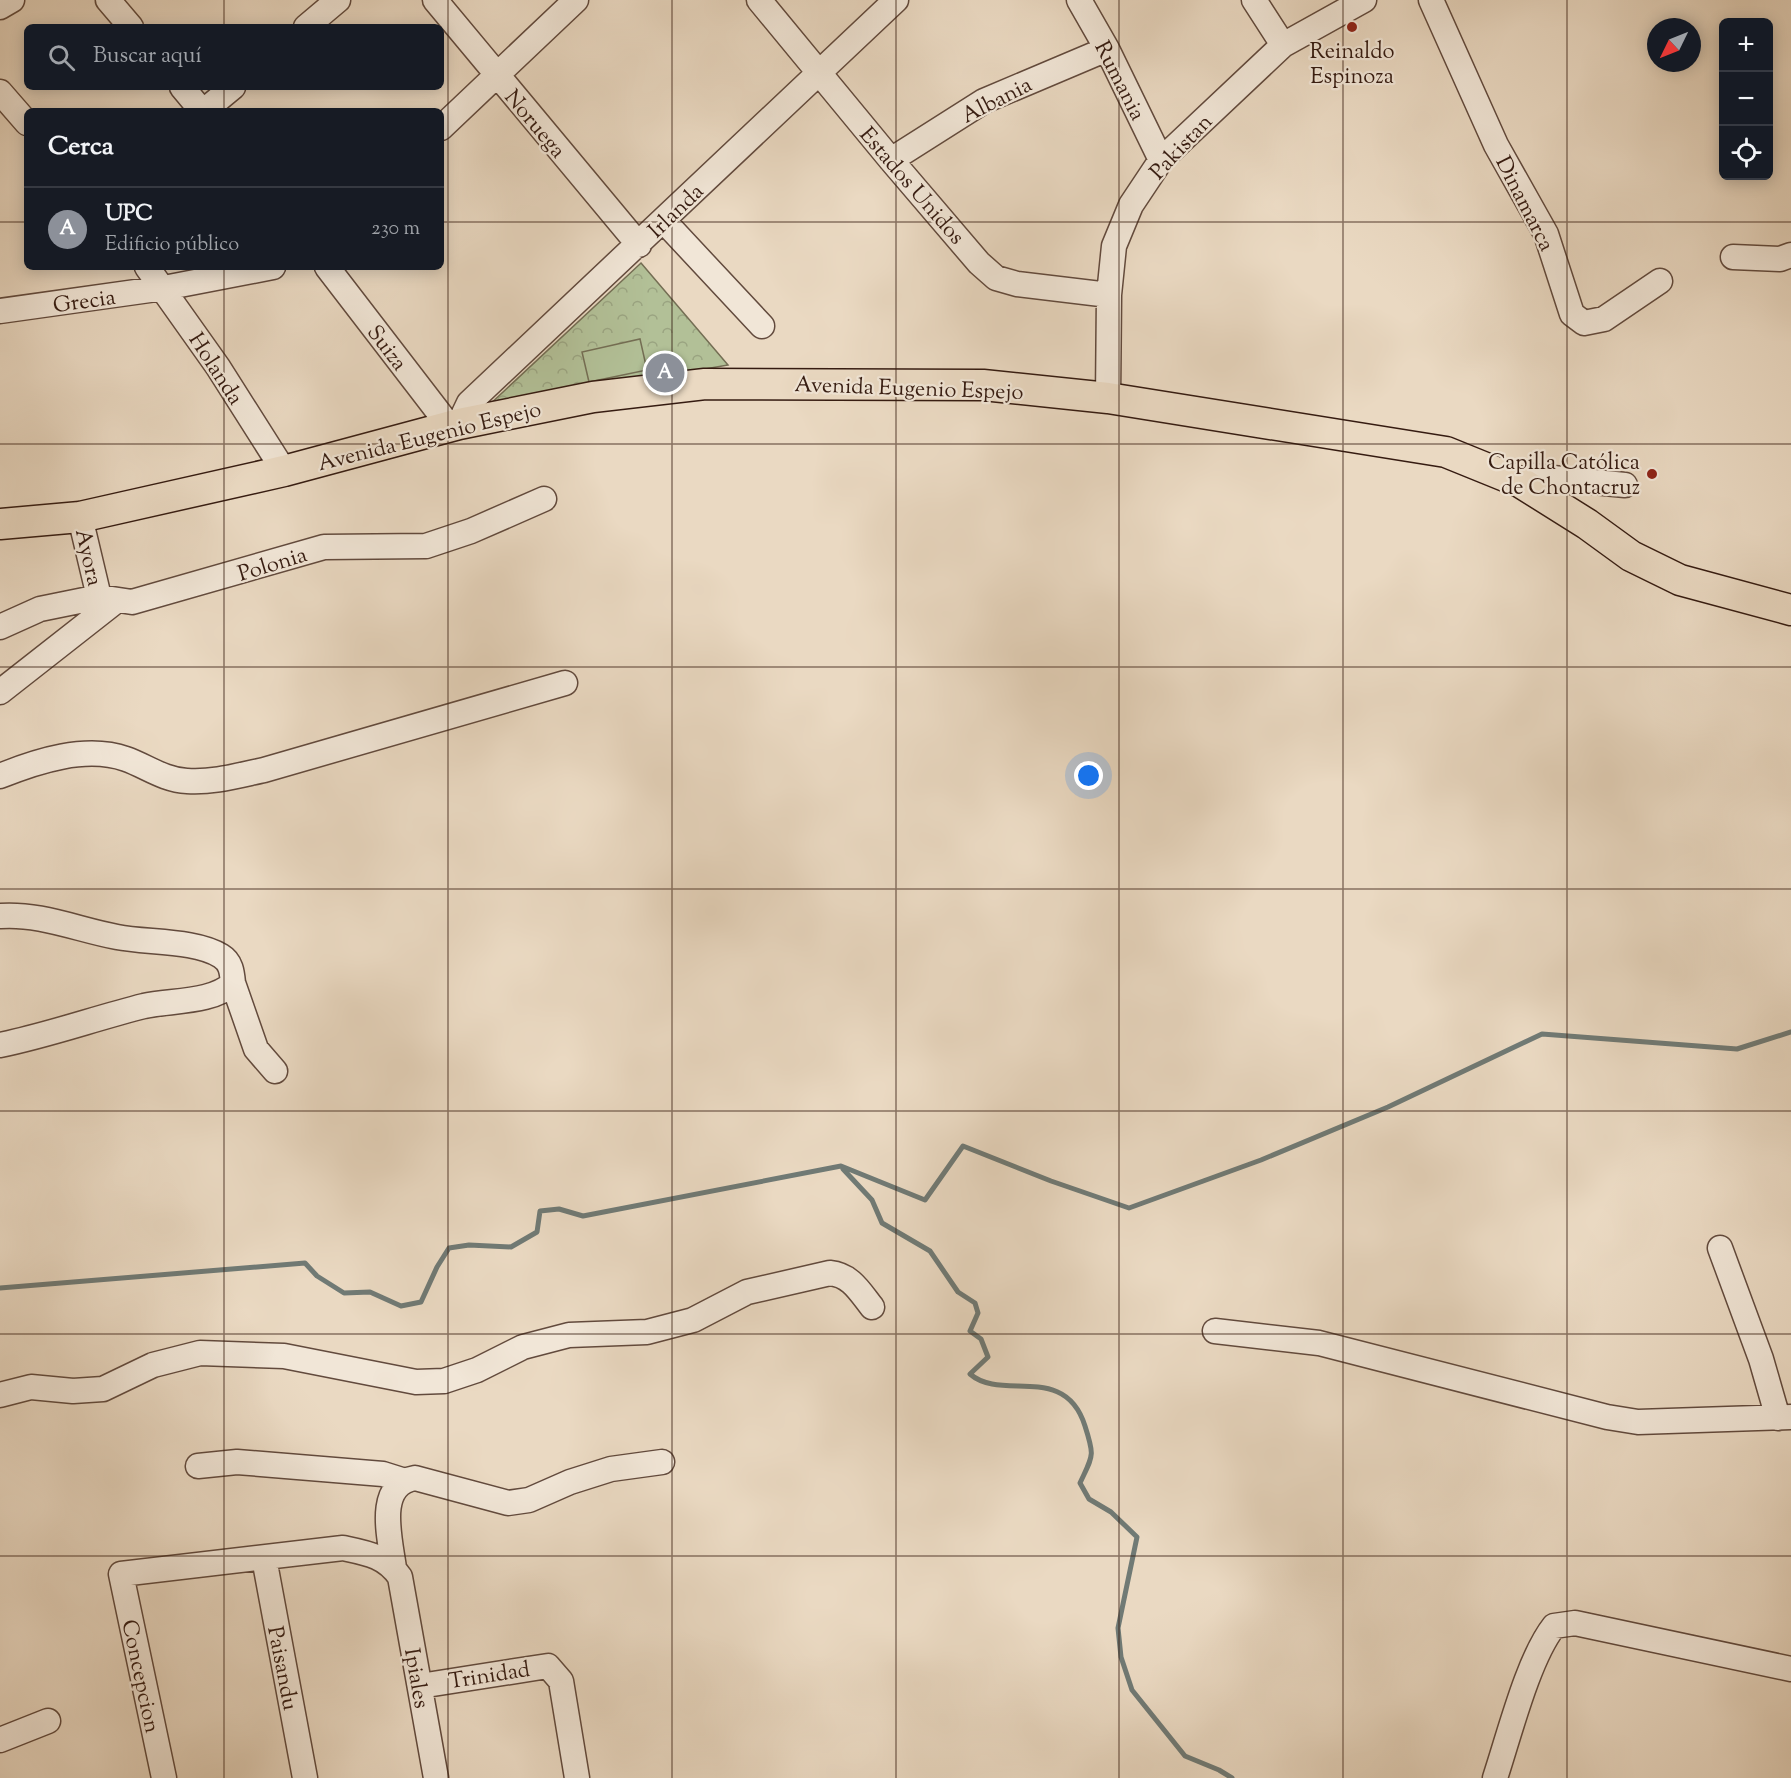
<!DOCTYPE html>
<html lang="es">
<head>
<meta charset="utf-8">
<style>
	body { margin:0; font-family:"Sorts Mill Goudy",serif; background:#20242c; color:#f1f3f6 }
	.controls { position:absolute; right:18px; top:18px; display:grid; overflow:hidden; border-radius:9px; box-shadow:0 3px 15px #0003 }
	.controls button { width:54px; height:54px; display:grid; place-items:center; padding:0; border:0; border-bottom:2px solid #363941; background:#171b24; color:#f1f3f6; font:30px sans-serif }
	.compass { position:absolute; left:1647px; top:18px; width:54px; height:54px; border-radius:50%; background:#171b24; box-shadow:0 3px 15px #0003; rotate:227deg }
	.you { position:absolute; left:1089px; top:776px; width:21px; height:21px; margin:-15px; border:4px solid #fff; border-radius:50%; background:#1a73e8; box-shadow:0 0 0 9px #1a73e833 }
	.badge { display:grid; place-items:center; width:39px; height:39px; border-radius:50%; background:#8c9099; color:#fff; font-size:20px; font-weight:700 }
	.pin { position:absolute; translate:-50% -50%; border:3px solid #fff; box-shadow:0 2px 6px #0006 }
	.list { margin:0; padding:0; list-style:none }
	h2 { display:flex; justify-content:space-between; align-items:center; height:78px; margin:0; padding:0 24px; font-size:26px }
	h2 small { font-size:20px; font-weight:400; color:#9ea1a6 }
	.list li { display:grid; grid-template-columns:39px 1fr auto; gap:18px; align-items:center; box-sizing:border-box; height:84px; padding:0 24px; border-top:2px solid #363941 }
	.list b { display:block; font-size:22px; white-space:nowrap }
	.list p { margin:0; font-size:20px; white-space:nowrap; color:#9ea1a6 }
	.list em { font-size:20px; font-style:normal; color:#9ea1a6 }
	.icon { flex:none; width:33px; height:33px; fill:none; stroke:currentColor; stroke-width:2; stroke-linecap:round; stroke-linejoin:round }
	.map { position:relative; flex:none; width:1791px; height:1778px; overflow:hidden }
	.search { position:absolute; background:#171b24; box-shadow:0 3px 15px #0003; left:24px; top:24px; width:420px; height:66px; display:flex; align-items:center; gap:15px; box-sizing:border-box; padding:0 21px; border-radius:9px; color:#9ea1a6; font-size:22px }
	.panel { position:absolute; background:#171b24; box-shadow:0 3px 15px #0003; left:24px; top:108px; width:420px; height:162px; border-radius:9px }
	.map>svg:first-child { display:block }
</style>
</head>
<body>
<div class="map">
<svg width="1791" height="1778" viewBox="0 0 1791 1778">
	<defs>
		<pattern id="park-crowns" width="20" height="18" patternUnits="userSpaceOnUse" patternTransform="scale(1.5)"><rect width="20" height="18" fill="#b2c097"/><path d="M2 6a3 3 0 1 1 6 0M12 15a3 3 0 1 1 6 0" fill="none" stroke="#9aa481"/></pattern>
	</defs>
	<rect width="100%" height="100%" fill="#ead9c2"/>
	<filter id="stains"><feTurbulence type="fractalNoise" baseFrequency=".00333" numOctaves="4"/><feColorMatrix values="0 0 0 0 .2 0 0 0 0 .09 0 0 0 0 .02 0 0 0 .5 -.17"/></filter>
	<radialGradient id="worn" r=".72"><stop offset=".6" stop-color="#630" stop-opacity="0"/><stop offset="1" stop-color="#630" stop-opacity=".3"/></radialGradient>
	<path fill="url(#park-crowns)" stroke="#746e54" stroke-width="1.5" d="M641,263L728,365L487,407Z"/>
	<path fill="#b2c097" stroke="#746e54" stroke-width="1.5" d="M640,339L647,370L589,382L582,352Z"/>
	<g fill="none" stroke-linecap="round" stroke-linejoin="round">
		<path stroke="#707a75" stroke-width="5" d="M843,1169L872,1200L882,1223L930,1251L958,1292L975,1303L978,1313L970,1331L981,1339L988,1357L970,1374C1002,1402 1065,1362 1085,1426C1095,1457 1093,1455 1080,1483L1089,1499L1111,1512L1137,1537L1118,1628L1121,1657L1132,1690L1185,1756L1219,1770L1232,1778
			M0,1288L305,1263L317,1276L344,1293L370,1292L401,1306L421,1302L437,1267L449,1248L469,1245L511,1247L537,1232L540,1211L559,1209L583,1216L841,1166L925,1200L963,1146L1051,1181L1129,1208L1261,1160L1388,1107L1542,1034L1737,1049L1791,1032"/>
		<g stroke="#624a3d" stroke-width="27">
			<path id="minor" d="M108,0L131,27
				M435,0L639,245
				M759,0L891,160L979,263L996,278L1017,284L1109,295
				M1079,0L1107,49L1161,160
				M1254,0L1283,45
				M1431,0L1496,145L1546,234L1572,314L1584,323L1604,319L1660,281
				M0,7L12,0
				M306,27L338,0
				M182,87L202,111
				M0,92L27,123
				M204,111L233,87
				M441,128L576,0
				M891,160L984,101L1107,49
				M663,220L762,326
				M1733,257L1780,259L1791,255
				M147,267L218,367L284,471
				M327,267L450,427
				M0,311L164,288L273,267
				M1108,398L1109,295L1114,246L1131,205L1161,160L1283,45L1364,0
				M459,424L469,403L896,0
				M1520,482L1532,476L1625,485
				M80,517L99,597
				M0,627L40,609L99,597L132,602L324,547L426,546L471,531L544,499
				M0,692L116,601
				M0,776C37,761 86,745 126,759C146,766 164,780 187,781C212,783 240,775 264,770L565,683
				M0,916C40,913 79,930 117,937C148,943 195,940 221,956C231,962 232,972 233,983C213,1003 171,1000 144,1006C96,1018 49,1035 0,1045
				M233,983L256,1049L275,1071
				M1720,1248L1761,1359L1778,1418
				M1215,1331L1319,1343L1607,1417L1638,1422L1791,1417
				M0,1395L31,1387L73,1391L103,1389L153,1365L200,1353L284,1356L416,1382L444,1381L477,1370L523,1347L569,1335L647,1332L693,1320L747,1292L830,1273C851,1275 860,1292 872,1307
				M198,1466L237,1462L383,1474L402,1480
				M264,1558L305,1778
				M394,1568C390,1538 375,1485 415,1478L508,1503L529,1500L570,1482L611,1469L662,1462
				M420,1686L548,1666L561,1681L577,1778
				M0,1740L48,1721
				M164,1778L121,1574L343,1548C367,1553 386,1556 400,1577L436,1778
				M1495,1778C1509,1736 1528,1659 1554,1626L1575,1623L1791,1669"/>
		</g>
		<g stroke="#351b11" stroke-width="33">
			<path id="major" d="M0,524L80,517L284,471L459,424L593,397L705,384L983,385L1108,398L1446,452L1520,482L1587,524L1631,556L1680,580L1791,610"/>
		</g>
		<use href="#minor" stroke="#f1e6d7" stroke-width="24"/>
		<use href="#major" stroke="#ead9c2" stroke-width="30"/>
	</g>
	<path fill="none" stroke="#351b11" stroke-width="1.5" stroke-opacity="0.55" d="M224,0V27M448,0V1778M672,0V1778M896,0V1778M1119,0V1778M1343,0V1778M1567,0V1778M224,87V111M0,222H27M441,222H1791M224,267V1778M0,444H1791M0,667H1791M0,889H1791M0,1111H1791M0,1334H1791M0,1556H1791"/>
	<g fill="#8f2418" stroke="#f1e6d7" stroke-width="2">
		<circle cx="1352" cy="27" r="6"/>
		<circle cx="1652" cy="474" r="6"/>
	</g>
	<g text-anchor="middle" stroke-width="4.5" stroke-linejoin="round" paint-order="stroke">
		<g font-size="22" fill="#351b11" stroke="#f1e6d7">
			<text x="1352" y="58">Reinaldo<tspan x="1352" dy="25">Espinoza</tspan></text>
			<text x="1640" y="469" text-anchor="end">Capilla Católica<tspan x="1640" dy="25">de Chontacruz</tspan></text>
		</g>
		<g font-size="22" fill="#351b11" stroke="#f1e6d7">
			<text transform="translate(1121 80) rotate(63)" y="8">Rumania</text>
			<text transform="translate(996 99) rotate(-27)" y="8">Albania</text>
			<text transform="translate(536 123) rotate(50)" y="8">Noruega</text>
			<text transform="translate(1180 146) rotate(-47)" y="8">Pakistan</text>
			<text transform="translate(913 185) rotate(49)" y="8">Estados Unidos</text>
			<text transform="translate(1526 203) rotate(63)" y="8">Dinamarca</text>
			<text transform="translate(675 210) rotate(-44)" y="8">Irlanda</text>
			<text transform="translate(84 300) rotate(-8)" y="8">Grecia</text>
			<text transform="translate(388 347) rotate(53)" y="8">Suiza</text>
			<text transform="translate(217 368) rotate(57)" y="8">Holanda</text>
			<text transform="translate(909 387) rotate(2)" y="8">Avenida Eugenio Espejo</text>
			<text transform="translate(429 435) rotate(-14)" y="8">Avenida Eugenio Espejo</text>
			<text transform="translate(90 557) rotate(77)" y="8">Ayora</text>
			<text transform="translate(272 563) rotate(-17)" y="8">Polonia</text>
			<text transform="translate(284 1668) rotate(79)" y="8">Paisandu</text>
			<text transform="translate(489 1674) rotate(-9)" y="8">Trinidad</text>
			<text transform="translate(142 1676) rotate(78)" y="8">Concepcion</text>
			<text transform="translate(418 1678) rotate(80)" y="8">Ipiales</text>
		</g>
	</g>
	<rect width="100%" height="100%" filter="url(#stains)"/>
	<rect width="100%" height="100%" fill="url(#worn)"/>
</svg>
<div class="controls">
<button>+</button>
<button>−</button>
<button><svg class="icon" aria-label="locate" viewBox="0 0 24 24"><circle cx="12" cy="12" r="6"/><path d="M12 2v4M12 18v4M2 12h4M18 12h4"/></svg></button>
</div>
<svg class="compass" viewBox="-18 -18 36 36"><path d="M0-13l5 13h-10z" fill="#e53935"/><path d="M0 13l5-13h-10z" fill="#9ea1a6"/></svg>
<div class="you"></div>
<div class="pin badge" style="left:665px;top:373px">A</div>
<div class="search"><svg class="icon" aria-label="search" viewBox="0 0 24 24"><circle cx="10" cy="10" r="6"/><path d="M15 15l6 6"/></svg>Buscar aquí</div>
<section class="panel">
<h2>Cerca<small></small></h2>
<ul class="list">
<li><span class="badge">A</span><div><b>UPC</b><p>Edificio público</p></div><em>230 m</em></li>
</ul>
</section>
</div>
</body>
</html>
